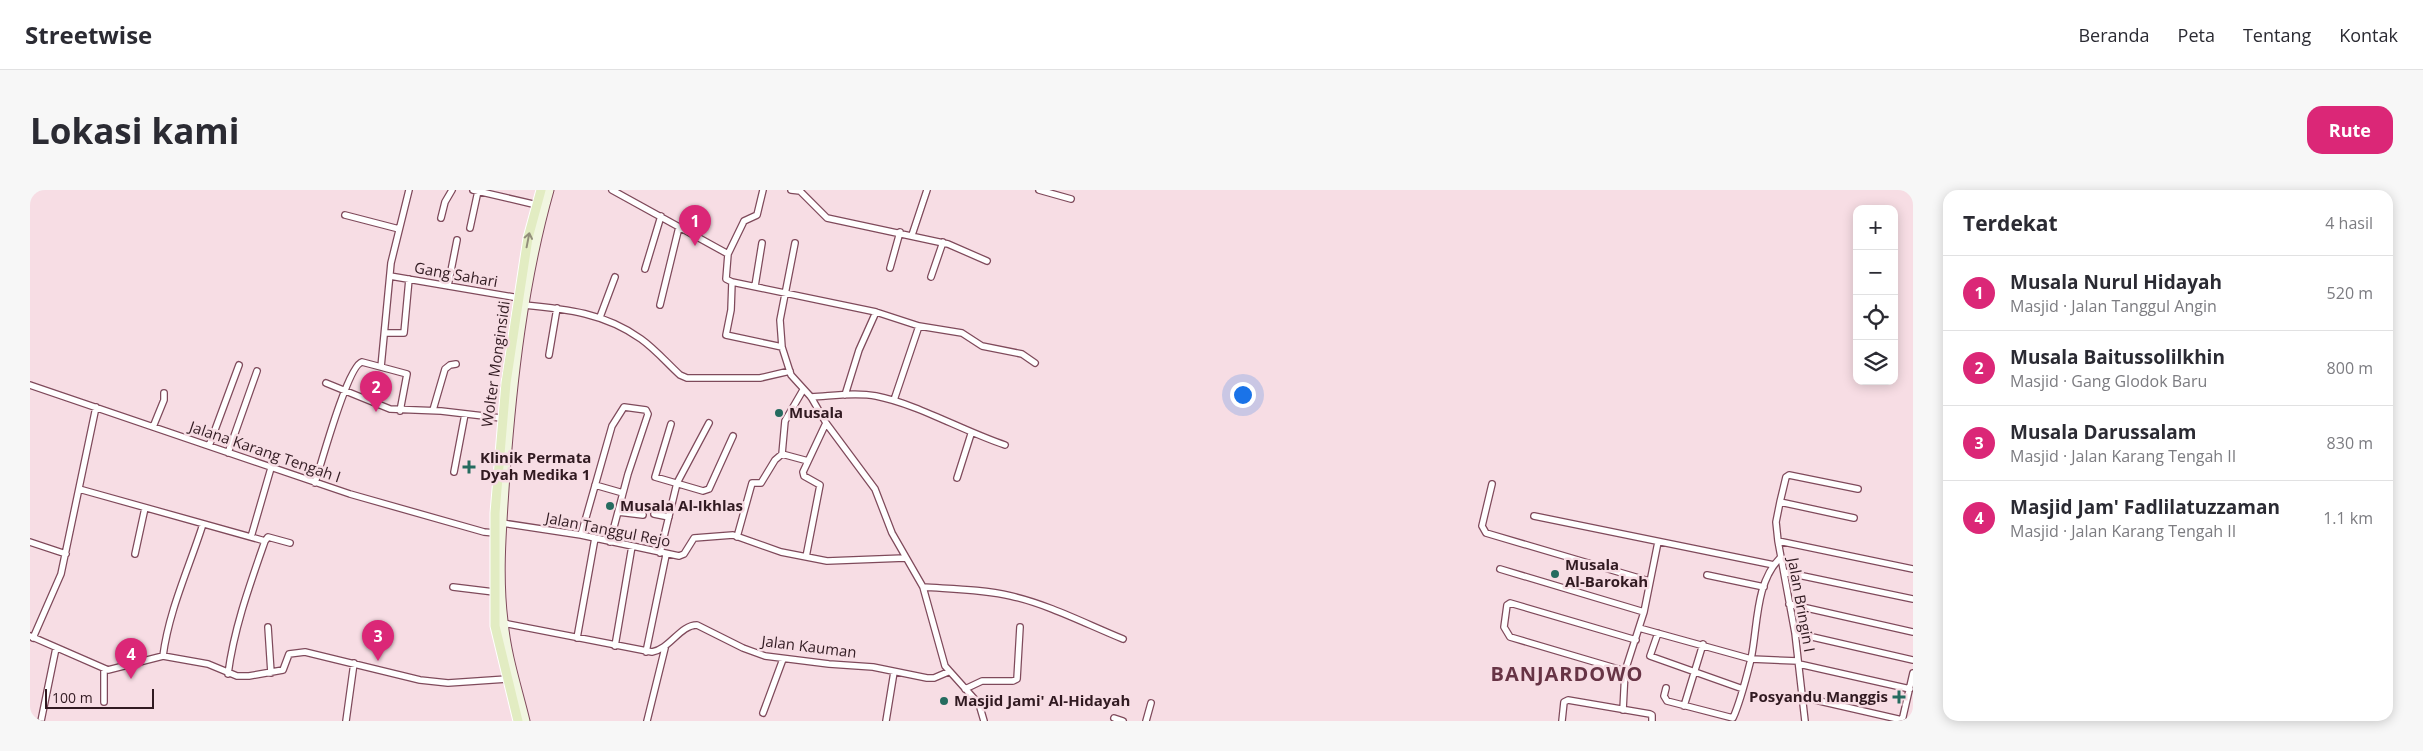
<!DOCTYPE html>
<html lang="id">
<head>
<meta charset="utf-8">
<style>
	body { margin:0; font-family:"Open Sans",sans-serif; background:#f7f7f7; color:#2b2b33 }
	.controls { position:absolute; right:15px; top:15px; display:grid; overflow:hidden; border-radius:10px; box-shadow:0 2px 12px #0003 }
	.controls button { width:45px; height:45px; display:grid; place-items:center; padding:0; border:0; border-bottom:1px solid #e1e1e2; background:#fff; color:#2b2b33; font:25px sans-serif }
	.scale { position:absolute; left:15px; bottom:12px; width:109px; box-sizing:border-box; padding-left:5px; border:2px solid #311a21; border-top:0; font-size:14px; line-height:18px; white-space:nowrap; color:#311a21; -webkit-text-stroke:4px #f7dde4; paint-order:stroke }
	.you { position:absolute; left:1212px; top:204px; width:18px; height:18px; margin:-12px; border:4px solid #fff; border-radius:50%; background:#1a73e8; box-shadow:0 0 0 8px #1a73e833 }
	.badge { display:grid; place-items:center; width:32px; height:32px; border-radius:50%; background:#db2777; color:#fff; font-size:16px; font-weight:700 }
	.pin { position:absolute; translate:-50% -41px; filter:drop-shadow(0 1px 2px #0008) }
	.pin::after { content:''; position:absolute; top:26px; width:18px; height:15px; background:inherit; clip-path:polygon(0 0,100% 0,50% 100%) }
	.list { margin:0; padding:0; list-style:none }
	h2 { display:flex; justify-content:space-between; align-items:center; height:65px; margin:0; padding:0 20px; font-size:21px }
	h2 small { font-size:16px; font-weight:400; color:#7c7c81 }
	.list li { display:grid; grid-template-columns:32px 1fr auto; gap:15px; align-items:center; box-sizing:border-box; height:75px; padding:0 20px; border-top:1px solid #e1e1e2 }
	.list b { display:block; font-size:19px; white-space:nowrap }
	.list p { margin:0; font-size:16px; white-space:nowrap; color:#7c7c81 }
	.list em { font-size:16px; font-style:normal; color:#7c7c81 }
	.icon { flex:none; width:28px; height:28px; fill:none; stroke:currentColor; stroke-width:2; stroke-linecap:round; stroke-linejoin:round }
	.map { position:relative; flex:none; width:1883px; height:531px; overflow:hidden; border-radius:15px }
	header { display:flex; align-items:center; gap:30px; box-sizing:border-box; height:70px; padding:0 25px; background:#fff; border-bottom:1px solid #e1e1e2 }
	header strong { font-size:24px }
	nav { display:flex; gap:28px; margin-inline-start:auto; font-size:18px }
	.intro { display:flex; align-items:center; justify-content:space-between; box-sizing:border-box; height:120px; padding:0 30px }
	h1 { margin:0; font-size:35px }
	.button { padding:12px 22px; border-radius:15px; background:#db2777; color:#fff; font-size:18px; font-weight:700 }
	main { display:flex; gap:30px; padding:0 30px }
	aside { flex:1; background:#fff; border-radius:15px; box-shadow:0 2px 12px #0003 }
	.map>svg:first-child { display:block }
</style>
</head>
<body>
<header>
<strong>Streetwise</strong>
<nav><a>Beranda</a><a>Peta</a><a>Tentang</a><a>Kontak</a></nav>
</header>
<div class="intro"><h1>Lokasi kami</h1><a class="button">Rute</a></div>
<main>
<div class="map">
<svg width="1883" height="531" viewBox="0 0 1883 531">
	<rect width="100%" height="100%" fill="#f7dde4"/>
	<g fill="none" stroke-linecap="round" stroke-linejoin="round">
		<g stroke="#7f4a5b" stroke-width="8">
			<path id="street" d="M443,0L507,15
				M582,0L698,64L696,89L702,92L846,122L889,136L932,143L952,156L992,164L1005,173
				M761,0L770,1L797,28L918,54L957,71
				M1009,0L1041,9
				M315,25L369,39
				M411,28L415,12L422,0
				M440,38L448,1
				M882,45L897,0
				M765,53L750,130L752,157L761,185L781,207L796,233L845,299L862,343L893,397L915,476L949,514L954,531
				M698,64L714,31L727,25L733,0
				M860,78L870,42
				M615,79L631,26
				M360,86L489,108
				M901,87L913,52
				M702,92L701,120L696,145L752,157
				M418,96L427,50
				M725,96L732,53
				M494,115C536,119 575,123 611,149C625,159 637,173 650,185L657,188H730L760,181
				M630,115L649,37
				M570,127L585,87
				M355,143H374L379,89
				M519,165L527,118
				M351,177L377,184L370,221
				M296,193L360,219L411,221L471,228
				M0,195L320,304L454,342L465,343
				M815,205L829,160L846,122
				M781,207C802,206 825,202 846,206C887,214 933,241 975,255
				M864,210L889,136
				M403,220L415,179L420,175L426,174
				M641,234L625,287L673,301L679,299L703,246
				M123,237L134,210V203
				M179,256L209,175
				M198,263L227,181
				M752,264L778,271
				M424,282L435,224
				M927,288L941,244
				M285,293C291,274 318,175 332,172L351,177L361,73L379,0
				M1462,294L1452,336L1456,343L1619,391
				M565,295L593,303
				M49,299L235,351
				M1750,312L1756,287L1759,285L1828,299
				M588,322L613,325
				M624,324L639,327
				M1504,326L1744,375
				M472,333L551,345L649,366L654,364L664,348L703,345L751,362L797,371L875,368
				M551,345L582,236L594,217L616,220L618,224L598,284L580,352
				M221,347L241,278
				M707,347L722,293H731L745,270L752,264L755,231L773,200
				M1748,351L1746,332L1750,312L1824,328
				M0,352L36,364
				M630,363L647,293L679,233
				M105,364L115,318
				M776,367L790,295L774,286L773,282L796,233
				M1470,379L1614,422
				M1754,382L1883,409
				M1677,385L1734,397
				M423,397L464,402
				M893,397C922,399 952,399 981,406C1020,415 1056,434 1093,449
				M1759,414L1883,442
				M473,433L622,462C640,459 650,435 667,435L713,458L735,466L799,474L843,477L897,488H904L918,482
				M238,437L241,483
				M1609,438L1721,469L1768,471
				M1628,443L1620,466L1713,499
				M1765,443L1883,470
				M0,446L78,480L133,466L178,474L207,486H219L253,480L259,464L275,462L390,490L418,493L477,489
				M3,448L31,384L66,217
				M547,448L565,348
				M585,456L602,356
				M616,462L636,365
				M133,466C139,420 159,378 173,334
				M1769,474L1880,499
				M74,479V512
				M1595,481L1480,447L1474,437L1477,415L1480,413L1606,450
				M198,484C204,438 220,394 235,351L238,347L260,353
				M1636,498L1634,506L1637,511L1703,528C1711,510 1716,489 1721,469C1728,436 1725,393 1750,368
				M935,499L952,491H983L987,489L990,437
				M1772,507L1872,530
				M1654,516L1673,454
				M1593,520L1595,481L1614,422L1628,352
				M733,523L753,469
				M1084,528L1093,531
				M11,531L26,458
				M316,531L324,473
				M617,531L635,458
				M856,531L864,482
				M1116,531L1121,513
				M1532,531L1534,512L1538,510L1620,524L1622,525V531
				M1775,531L1765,443L1748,351L1883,379
				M1872,531L1883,483"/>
		</g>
		<g stroke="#7f4a5b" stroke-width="11">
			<path id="secondary" d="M495,531C487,498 476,465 473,431C467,383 472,332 475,284C482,189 493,92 519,0"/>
		</g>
		<g stroke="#fff" stroke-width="11">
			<path id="primary" d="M488,531L465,436V323L476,193L498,48L511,0"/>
		</g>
		<use href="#street" stroke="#fff" stroke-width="5.5"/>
		<use href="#secondary" stroke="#f1f6e0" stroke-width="9"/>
		<use href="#primary" stroke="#e2ecc2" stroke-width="9"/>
	</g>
	<defs><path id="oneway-shaft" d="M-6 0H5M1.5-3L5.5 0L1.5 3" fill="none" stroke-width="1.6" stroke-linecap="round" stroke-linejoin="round" transform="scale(1.25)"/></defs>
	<use stroke="#928e7a" href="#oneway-shaft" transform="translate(498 50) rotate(-79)"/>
	<g fill="#256b5f" stroke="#f7dde4" stroke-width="2">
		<circle cx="749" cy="223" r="5"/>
		<path d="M436.5 269.5h5v5h5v5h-5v5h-5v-5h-5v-5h5z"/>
		<circle cx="580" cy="316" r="5"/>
		<circle cx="1525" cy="384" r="5"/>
		<path d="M1866.5 499.5h5v5h5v5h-5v5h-5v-5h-5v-5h5z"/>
		<circle cx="914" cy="511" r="5"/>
	</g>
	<g text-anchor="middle" stroke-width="5" stroke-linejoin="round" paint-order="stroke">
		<g font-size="15" fill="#311a21" stroke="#f7dde4">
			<text transform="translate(426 85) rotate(10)" y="5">Gang Sahari</text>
			<text transform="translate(466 174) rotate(-82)" y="5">Wolter Monginsidi</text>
			<text transform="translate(235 262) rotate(19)" y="5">Jalana Karang Tengah I</text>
			<text transform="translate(578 340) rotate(11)" y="5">Jalan Tanggul Rejo</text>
			<text transform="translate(1771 415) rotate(80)" y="5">Jalan Bringin I</text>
			<text transform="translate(779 457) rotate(7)" y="5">Jalan Kauman</text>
		</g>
		<g font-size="15" font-weight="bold" fill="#311a21" stroke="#f7dde4" text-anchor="start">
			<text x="759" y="228">Musala</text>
			<text x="450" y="273">Klinik Permata<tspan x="450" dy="17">Dyah Medika 1</tspan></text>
			<text x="590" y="321">Musala Al-Ikhlas</text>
			<text x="1535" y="380">Musala<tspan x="1535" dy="17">Al-Barokah</tspan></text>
			<text x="1858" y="512" text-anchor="end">Posyandu Manggis</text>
			<text x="924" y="516">Masjid Jami' Al-Hidayah</text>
		</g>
		<g font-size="20" font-weight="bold" letter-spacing="1" fill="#673445" stroke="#f7dde4">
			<text x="1537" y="491">BANJARDOWO</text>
		</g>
	</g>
</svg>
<div class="controls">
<button>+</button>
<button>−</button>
<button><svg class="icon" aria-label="locate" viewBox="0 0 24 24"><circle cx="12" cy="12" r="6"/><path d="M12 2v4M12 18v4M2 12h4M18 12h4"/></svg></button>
<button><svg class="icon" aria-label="layers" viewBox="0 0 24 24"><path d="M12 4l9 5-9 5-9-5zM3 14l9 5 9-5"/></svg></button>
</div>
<div class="scale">100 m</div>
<div class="you"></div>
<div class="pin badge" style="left:665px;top:56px">1</div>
<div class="pin badge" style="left:346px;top:222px">2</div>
<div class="pin badge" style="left:348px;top:471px">3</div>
<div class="pin badge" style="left:101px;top:489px">4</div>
</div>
<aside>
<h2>Terdekat<small>4 hasil</small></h2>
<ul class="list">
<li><span class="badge">1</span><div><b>Musala Nurul Hidayah</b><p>Masjid · Jalan Tanggul Angin</p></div><em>520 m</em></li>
<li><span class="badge">2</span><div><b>Musala Baitussolilkhin</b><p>Masjid · Gang Glodok Baru</p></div><em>800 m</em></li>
<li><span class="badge">3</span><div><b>Musala Darussalam</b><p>Masjid · Jalan Karang Tengah II</p></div><em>830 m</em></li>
<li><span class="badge">4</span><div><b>Masjid Jam' Fadlilatuzzaman</b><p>Masjid · Jalan Karang Tengah II</p></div><em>1.1 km</em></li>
</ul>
</aside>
</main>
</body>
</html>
